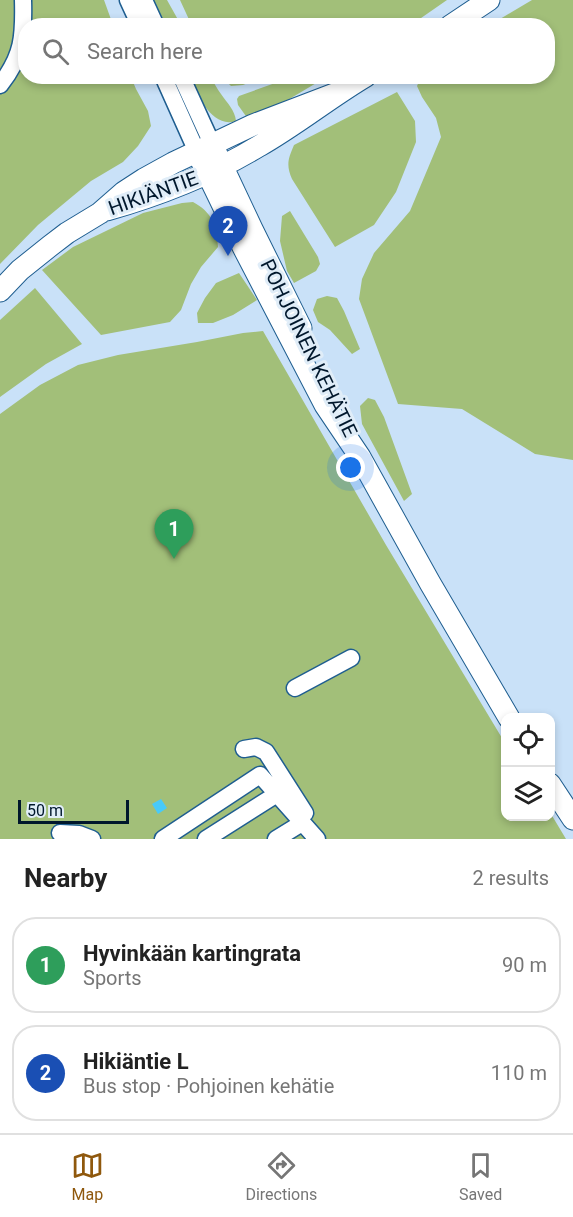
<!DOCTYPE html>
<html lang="en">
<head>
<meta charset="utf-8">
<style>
	body { margin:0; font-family:Roboto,sans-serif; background:#f6f6f6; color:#222 }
	.controls { position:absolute; right:18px; bottom:18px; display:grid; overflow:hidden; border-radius:12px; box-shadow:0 3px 9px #0003 }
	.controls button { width:54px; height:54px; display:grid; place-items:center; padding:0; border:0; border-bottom:2px solid #e0e0e0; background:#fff; color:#222; font:30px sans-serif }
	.scale { position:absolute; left:18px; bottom:15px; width:111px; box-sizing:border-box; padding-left:6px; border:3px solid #00172c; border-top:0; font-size:16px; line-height:21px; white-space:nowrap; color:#00172c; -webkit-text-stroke:4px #e0edf8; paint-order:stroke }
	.you { position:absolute; left:351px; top:468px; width:21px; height:21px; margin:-15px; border:4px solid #fff; border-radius:50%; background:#1a73e8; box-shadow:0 0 0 9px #1a73e833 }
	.badge { display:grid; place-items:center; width:39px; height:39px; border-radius:50%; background:#8f580d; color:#fff; font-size:20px; font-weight:700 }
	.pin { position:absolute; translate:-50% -50px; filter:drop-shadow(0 2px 3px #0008) }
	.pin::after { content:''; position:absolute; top:32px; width:21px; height:18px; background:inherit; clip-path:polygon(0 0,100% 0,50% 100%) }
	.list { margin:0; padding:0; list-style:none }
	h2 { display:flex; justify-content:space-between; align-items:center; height:78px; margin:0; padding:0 24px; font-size:26px }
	h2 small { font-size:20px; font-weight:400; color:#767676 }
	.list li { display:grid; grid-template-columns:39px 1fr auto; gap:18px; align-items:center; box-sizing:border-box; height:96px; margin:0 12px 12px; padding:0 12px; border:2px solid #e0e0e0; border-radius:24px }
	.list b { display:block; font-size:22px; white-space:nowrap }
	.list p { margin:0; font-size:20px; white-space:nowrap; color:#767676 }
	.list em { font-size:20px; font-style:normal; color:#767676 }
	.icon { flex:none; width:33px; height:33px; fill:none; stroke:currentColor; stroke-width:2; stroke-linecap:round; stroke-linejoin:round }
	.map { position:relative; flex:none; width:573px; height:839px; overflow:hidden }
	.search { position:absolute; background:#fff; box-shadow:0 3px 9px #0003; left:18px; right:18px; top:18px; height:66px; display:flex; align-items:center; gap:15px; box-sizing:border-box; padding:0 21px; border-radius:24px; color:#767676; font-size:22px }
	.sheet { height:294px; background:#fff }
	nav { display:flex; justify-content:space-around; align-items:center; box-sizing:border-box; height:84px; border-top:2px solid #e0e0e0; background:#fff; font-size:16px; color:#767676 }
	nav a { display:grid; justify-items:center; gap:3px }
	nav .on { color:#8f580d }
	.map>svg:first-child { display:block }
</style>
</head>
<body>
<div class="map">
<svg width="573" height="839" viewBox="0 0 573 839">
	<rect width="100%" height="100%" fill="#c9e1f8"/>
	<path fill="#a2bf79" d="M0,0H104L113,25L26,26V76L131,77L136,89L148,111L151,126L138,146L123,162L91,181L38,225L0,264Z
		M153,0H167L181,25H166Z
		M180,0H447L411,25L192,26Z
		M532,0H573V460L535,454L462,409L398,404L359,299L362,279L374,253L410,211L441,137L436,118L422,97L417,86L421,77L548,76V26L490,25Z
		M189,77H210C214,82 217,89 221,94C227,103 235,110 236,121C212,129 197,94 189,77Z
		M222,77H263L243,85L231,86Z
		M292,77H320L323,79L276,107L248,119L238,105L237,99L239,96Z
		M397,92L415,121L416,142L396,192L374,225L335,247L292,179C286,165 288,159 294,145Z
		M193,202C212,212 217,226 218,247L201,267L191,284L181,310L170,322L101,335L42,270L73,247L143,213L182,203Z
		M290,211L318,257L320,264L316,271L294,283L287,271L280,241L282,216Z
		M239,273L257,300L233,315L213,323H198L197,313L205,298L216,283Z
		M35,288L82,344L46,364L0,397V320Z
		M327,296L337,298L344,311L360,349L352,354L330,330L318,322L313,310L317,299Z
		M263,331L386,545L505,743L506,816H550L551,814L566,839H0V414L40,385L78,365L118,355L197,342L243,333Z
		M368,398L375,400L384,417L412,494L404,501L362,424L360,406Z"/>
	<path fill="#48cafa" d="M161,799L167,808L158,814L152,804Z"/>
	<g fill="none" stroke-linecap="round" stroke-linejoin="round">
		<g stroke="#1f5e90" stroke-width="19">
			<path id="minor" d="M128,0L140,26
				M144,0L156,26
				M163,76L197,152
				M181,76L212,144
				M0,85C23,56 24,36 23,0
				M295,688L351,658
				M244,749L256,747L266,752L305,813
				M60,833L79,834L92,839
				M163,839L260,775L317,839
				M206,839L277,794
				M276,839L302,823"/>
		</g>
		<g stroke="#1f5e90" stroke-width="23">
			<path id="major" d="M450,26L489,0
				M212,144L252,229L301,328
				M197,152L243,247L325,405L360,457L430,583L509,718
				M107,210C160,195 211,175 259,146C296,125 329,98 366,76
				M0,291L20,270L50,246L67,233L100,213L124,192L144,179L173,163L253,125L342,91
				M550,784L573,819"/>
		</g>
		<use href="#minor" stroke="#fff" stroke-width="16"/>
		<use href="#major" stroke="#fff" stroke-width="21"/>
	</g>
	<g text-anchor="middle" stroke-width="6" stroke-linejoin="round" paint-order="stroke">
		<g font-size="20" fill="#00172c" stroke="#e0edf8">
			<text transform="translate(153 193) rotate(-20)" y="7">HIKIÄNTIE</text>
			<text transform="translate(309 348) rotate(64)" y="7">POHJOINEN KEHÄTIE</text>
		</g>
	</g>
</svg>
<div class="controls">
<button><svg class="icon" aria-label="locate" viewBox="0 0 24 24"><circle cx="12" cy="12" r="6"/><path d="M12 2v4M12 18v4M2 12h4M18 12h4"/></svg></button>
<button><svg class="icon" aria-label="layers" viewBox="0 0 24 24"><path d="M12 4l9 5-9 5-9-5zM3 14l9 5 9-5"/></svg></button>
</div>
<div class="scale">50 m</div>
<div class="you"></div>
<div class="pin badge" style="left:174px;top:559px;background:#2e9e5b">1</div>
<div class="pin badge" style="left:228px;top:256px;background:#1a4fb4">2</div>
<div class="search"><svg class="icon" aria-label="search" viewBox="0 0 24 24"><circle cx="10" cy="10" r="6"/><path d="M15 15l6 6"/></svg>Search here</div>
</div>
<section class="sheet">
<h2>Nearby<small>2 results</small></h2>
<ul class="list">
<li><span class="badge" style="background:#2e9e5b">1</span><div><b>Hyvinkään kartingrata</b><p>Sports</p></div><em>90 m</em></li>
<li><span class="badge" style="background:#1a4fb4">2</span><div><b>Hikiäntie L</b><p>Bus stop · Pohjoinen kehätie</p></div><em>110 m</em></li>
</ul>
</section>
<nav>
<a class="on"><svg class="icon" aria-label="map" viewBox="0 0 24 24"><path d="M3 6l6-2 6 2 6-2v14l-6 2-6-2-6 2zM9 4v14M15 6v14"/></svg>Map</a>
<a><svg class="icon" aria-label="directions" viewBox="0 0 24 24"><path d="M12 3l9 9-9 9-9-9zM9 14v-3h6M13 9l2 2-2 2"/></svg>Directions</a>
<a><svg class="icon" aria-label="saved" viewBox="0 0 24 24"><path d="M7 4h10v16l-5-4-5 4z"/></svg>Saved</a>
</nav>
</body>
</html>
